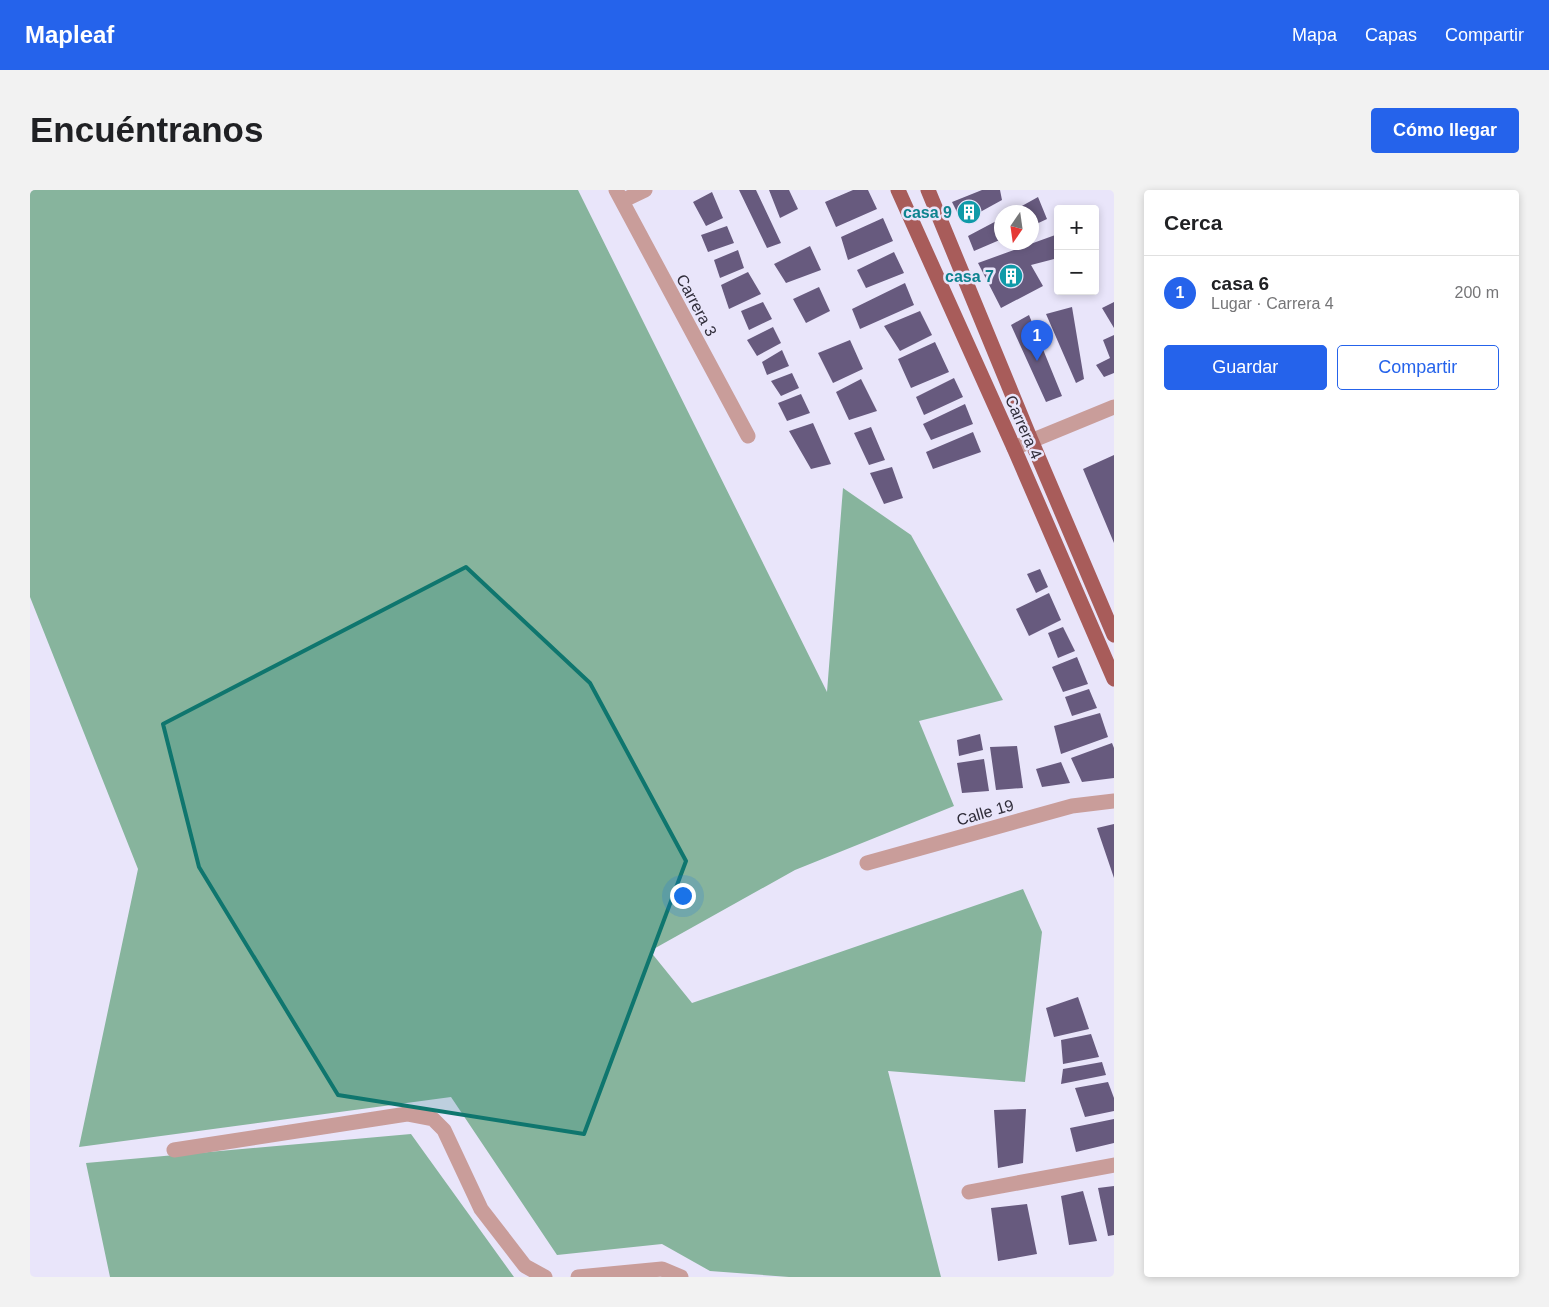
<!DOCTYPE html>
<html lang="es">
<head>
<meta charset="utf-8">
<style>
	body { margin:0; font-family:Arial,sans-serif; background:#f2f2f2; color:#202124 }
	.controls { position:absolute; right:15px; top:15px; display:grid; overflow:hidden; border-radius:5px; box-shadow:0 2px 8px #0003 }
	.controls button { width:45px; height:45px; display:grid; place-items:center; padding:0; border:0; border-bottom:1px solid #e0e0e0; background:#fff; color:#202124; font:25px sans-serif }
	.compass { position:absolute; left:964px; top:15px; width:45px; height:45px; border-radius:50%; background:#fff; box-shadow:0 2px 8px #0003; rotate:193deg }
	.you { position:absolute; left:652px; top:705px; width:18px; height:18px; margin:-12px; border:4px solid #fff; border-radius:50%; background:#1a73e8; box-shadow:0 0 0 8px #1a73e833 }
	.badge { display:grid; place-items:center; width:32px; height:32px; border-radius:50%; background:#2563eb; color:#fff; font-size:16px; font-weight:700 }
	.pin { position:absolute; translate:-50% -41px; filter:drop-shadow(0 1px 2px #0008) }
	.pin::after { content:''; position:absolute; top:26px; width:18px; height:15px; background:inherit; clip-path:polygon(0 0,100% 0,50% 100%) }
	.list { margin:0; padding:0; list-style:none }
	h2 { display:flex; justify-content:space-between; align-items:center; height:65px; margin:0; padding:0 20px; font-size:21px }
	h2 small { font-size:16px; font-weight:400; color:#757577 }
	.list li { display:grid; grid-template-columns:32px 1fr auto; gap:15px; align-items:center; box-sizing:border-box; height:75px; padding:0 20px; border-top:1px solid #e0e0e0 }
	.list b { display:block; font-size:19px; white-space:nowrap }
	.list p { margin:0; font-size:16px; white-space:nowrap; color:#757577 }
	.list em { font-size:16px; font-style:normal; color:#757577 }
	.actions { display:flex; gap:10px; padding:15px 20px }
	.actions a { flex:1; padding:11px 0; border:1px solid #2563eb; border-radius:5px; text-align:center; font-size:18px; color:#2563eb }
	.actions .main { background:#2563eb; color:#fff }
	.map { position:relative; flex:none; width:1084px; height:1087px; overflow:hidden; border-radius:5px }
	header { display:flex; align-items:center; gap:30px; box-sizing:border-box; height:70px; padding:0 25px; background:#2563eb; color:#fff }
	header strong { font-size:24px }
	nav { display:flex; gap:28px; margin-inline-start:auto; font-size:18px }
	.intro { display:flex; align-items:center; justify-content:space-between; box-sizing:border-box; height:120px; padding:0 30px }
	h1 { margin:0; font-size:35px }
	.button { padding:12px 22px; border-radius:5px; background:#2563eb; color:#fff; font-size:18px; font-weight:700 }
	main { display:flex; gap:30px; padding:0 30px }
	aside { flex:1; background:#fff; border-radius:5px; box-shadow:0 2px 8px #0003 }
	.map>svg:first-child { display:block }
</style>
</head>
<body>
<header>
<strong>Mapleaf</strong>
<nav><a>Mapa</a><a>Capas</a><a>Compartir</a></nav>
</header>
<div class="intro"><h1>Encuéntranos</h1><a class="button">Cómo llegar</a></div>
<main>
<div class="map">
<svg width="1084" height="1087" viewBox="0 0 1084 1087">
	<rect width="100%" height="100%" fill="#e9e5fa"/>
	<path fill="#87b49d" d="M0,0H548L797,502L813,298L881,345L973,510L889,531L924,616L765,680L620,761L662,813L993,699L1012,742L995,892L858,881L911,1087H759L680,1081L632,1054L527,1065L421,907L49,957L108,679L0,407Z
		M381,944L484,1087H80L56,973Z"/>
	<path fill="#675a7e" d="M709,0H726L751,53L737,58Z
		M739,0H759L768,19L750,28Z
		M823,0H838L847,19L806,37L795,12Z
		M952,0H970L972,10L932,32L922,12Z
		M682,2L693,28L676,36L663,12Z
		M1008,7L1017,29L1002,36V22H981Z
		M853,28L863,51L818,70L811,47Z
		M972,28V49L944,61L938,46Z
		M697,36L704,53L678,62L671,45Z
		M1028,44V68L1001,75L1013,96L971,118L948,73Z
		M780,56L791,80L756,93L744,74Z
		M708,60L714,78L690,88L684,70Z
		M864,62L874,83L836,98L827,80Z
		M718,82L731,104L699,119L691,95Z
		M875,93L884,115L830,139L822,119Z
		M789,97L800,121L776,133L763,109Z
		M733,112L742,129L719,140L711,121Z
		M1084,112V138L1072,118Z
		M1042,117L1054,189L1046,193L1016,124Z
		M890,121L902,145L870,161L854,136Z
		M999,125L1032,206L1016,212L981,135Z
		M743,137L751,153L727,166L717,150Z
		M1084,145V183L1074,187L1066,175L1080,168L1073,150Z
		M820,150L833,179L803,193L788,163Z
		M905,152L919,182L881,198L868,169Z
		M752,160L759,176L737,185L732,172Z
		M762,183L769,198L751,206L741,191Z
		M924,188L933,207L894,225L886,207Z
		M831,189L847,221L819,230L806,202Z
		M771,204L780,223L757,231L748,213Z
		M935,214L943,234L901,250L893,234Z
		M783,233L801,274L781,279L759,241Z
		M841,237L855,270L839,275L824,243Z
		M943,242L951,262L903,279L896,262Z
		M1084,265V353L1053,279Z
		M862,277L873,308L854,314L840,283Z
		M1010,379L1018,397L1006,403L997,384Z
		M1019,403L1031,430L999,446L986,419Z
		M1033,437L1045,461L1028,468L1018,443Z
		M1047,467L1058,494L1033,502L1022,477Z
		M1059,499L1067,518L1042,526L1035,507Z
		M1070,523L1078,547L1031,564L1024,536Z
		M950,544L953,560L929,566L927,550Z
		M1082,553L1084,558V588L1052,592L1041,568Z
		M987,556L993,598L966,600L960,557Z
		M954,569L959,601L932,603L927,573Z
		M1031,572L1040,593L1012,597L1006,579Z
		M1084,634V688L1067,638Z
		M1048,807L1059,839L1024,847L1016,818Z
		M1061,844L1069,867L1033,874L1031,850Z
		M1072,872L1076,885L1031,894L1033,879Z
		M1078,892L1084,908V921L1055,927L1045,898Z
		M996,919L993,973L968,978L964,920Z
		M1084,929V953L1046,962L1040,938Z
		M1084,996V1045L1078,1046L1068,998Z
		M1053,1001L1067,1051L1039,1055L1031,1006Z
		M997,1014L1007,1064L968,1071L961,1018Z"/>
	<g fill="none" stroke-linecap="round" stroke-linejoin="round">
		<path stroke="#c99d9a" stroke-width="15" d="M586,0L718,246
			M592,11L615,0
			M984,258L1084,217
			M837,673L1042,616L1084,611
			M144,960L377,924L403,929L414,940L451,1019L495,1076L515,1087
			M939,1002L1084,975
			M548,1087L632,1079L651,1087"/>
		<path stroke="#a85c5a" stroke-width="15" d="M868,0L984,258L1084,489
			M898,0L1001,250L1084,445"/>
	</g>
	<path fill="#0f766e" fill-opacity="0.2" stroke="#0f766e" stroke-width="4" stroke-linejoin="round" d="M436,377L560,493L656,671L554,944L308,905L169,677L133,534Z"/>
	<defs>
		<g id="building-disc" transform="scale(1.25)"><circle r="9.5" fill="#0f9aa8" stroke="#e9e5fa"/><path d="M-4-6H4V6H1V3H-1V6H-4ZM-2.5-4.3h1.7v1.8h-1.7ZM.8-4.3h1.7v1.8H.8ZM-2.5-1h1.7V.8h-1.7ZM.8-1h1.7V.8H.8Z" fill="#fff"/></g>
	</defs>
	<g fill-rule="evenodd">
		<use href="#building-disc" x="939" y="22"/>
		<use href="#building-disc" x="981" y="86"/>
	</g>
	<g text-anchor="middle" stroke-width="5" stroke-linejoin="round" paint-order="stroke">
		<g font-size="16" font-weight="bold" fill="#0d838f" stroke="#e9e5fa" text-anchor="end">
			<text x="922" y="28">casa 9</text>
			<text x="964" y="92">casa 7</text>
		</g>
		<g font-size="16" fill="#2f2c39" stroke="#e9e5fa">
			<text transform="translate(667 115) rotate(62)" y="6">Carrera 3</text>
			<text transform="translate(994 237) rotate(66)" y="6">Carrera 4</text>
			<text transform="translate(955 622) rotate(-16)" y="6">Calle 19</text>
		</g>
	</g>
</svg>
<div class="controls">
<button>+</button>
<button>−</button>
</div>
<svg class="compass" viewBox="-18 -18 36 36"><path d="M0-13l5 13h-10z" fill="#e53935"/><path d="M0 13l5-13h-10z" fill="#757577"/></svg>
<div class="you"></div>
<div class="pin badge" style="left:1007px;top:171px">1</div>
</div>
<aside>
<h2>Cerca<small></small></h2>
<ul class="list">
<li><span class="badge">1</span><div><b>casa 6</b><p>Lugar · Carrera 4</p></div><em>200 m</em></li>
</ul>
<div class="actions"><a class="main">Guardar</a><a>Compartir</a></div>
</aside>
</main>
</body>
</html>
